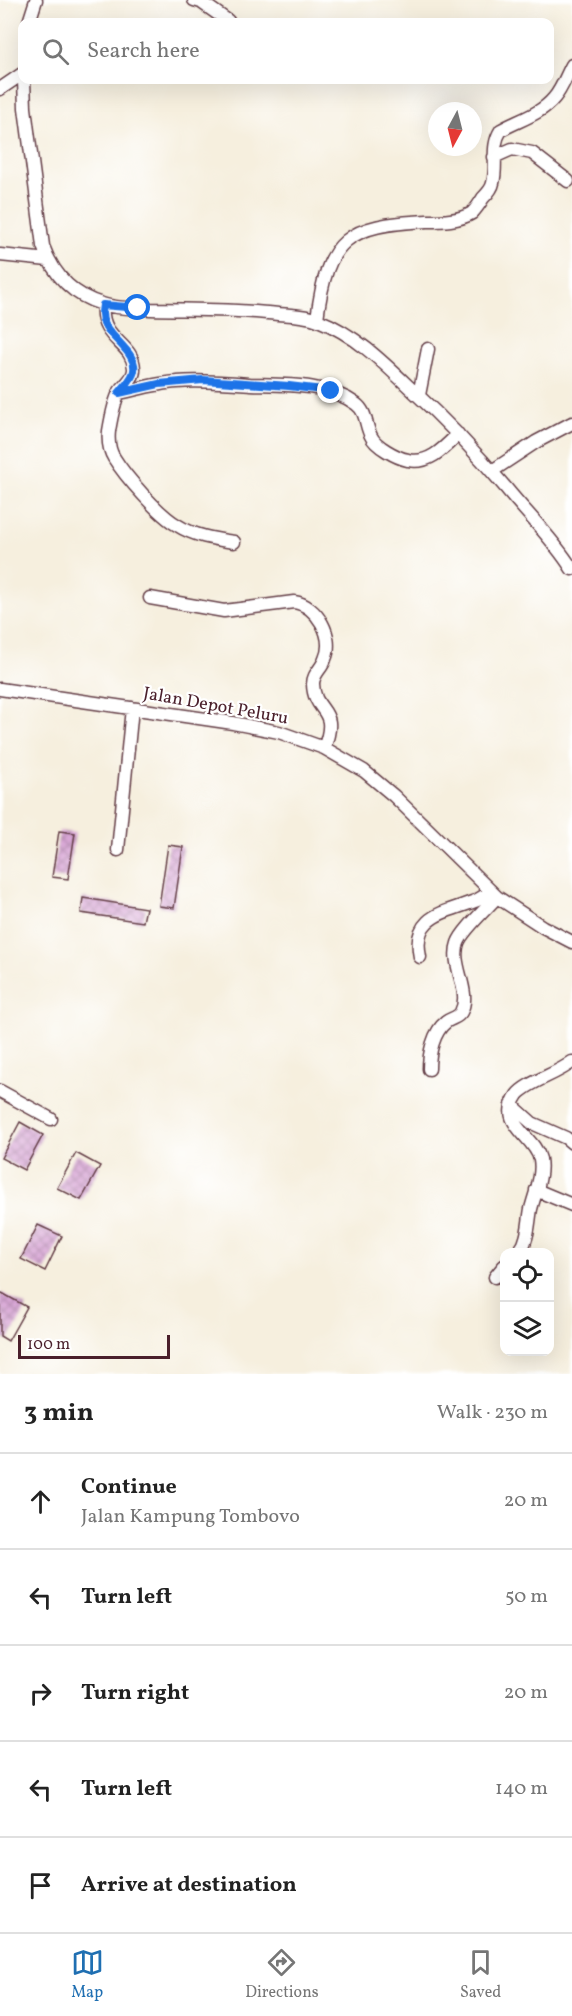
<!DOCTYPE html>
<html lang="en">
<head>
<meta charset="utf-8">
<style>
	body { margin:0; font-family:Vollkorn,serif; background:#f2f2f2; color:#222 }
	.controls { position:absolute; right:18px; bottom:18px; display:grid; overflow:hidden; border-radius:12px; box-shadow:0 6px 24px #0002 }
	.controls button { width:54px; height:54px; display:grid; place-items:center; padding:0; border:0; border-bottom:2px solid #e0e0e0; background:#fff; color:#222; font:30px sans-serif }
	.compass { position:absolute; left:428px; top:102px; width:54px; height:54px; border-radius:50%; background:#fff; box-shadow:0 6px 24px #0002; rotate:187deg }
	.scale { position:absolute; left:18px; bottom:15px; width:152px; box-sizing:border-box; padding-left:6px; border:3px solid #4a1f2b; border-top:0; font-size:16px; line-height:21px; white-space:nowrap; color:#4a1f2b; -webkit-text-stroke:4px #fff; paint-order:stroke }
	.stop { position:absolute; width:18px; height:18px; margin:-14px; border:4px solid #1a73e8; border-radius:50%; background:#fff }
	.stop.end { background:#1a73e8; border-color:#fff; box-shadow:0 2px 6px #0008 }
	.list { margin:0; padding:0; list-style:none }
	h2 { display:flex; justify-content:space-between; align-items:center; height:78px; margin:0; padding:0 24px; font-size:26px }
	h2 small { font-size:20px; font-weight:400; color:#767676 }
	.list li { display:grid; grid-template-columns:39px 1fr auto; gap:18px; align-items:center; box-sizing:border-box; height:96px; padding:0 24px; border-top:2px solid #e0e0e0 }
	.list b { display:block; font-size:22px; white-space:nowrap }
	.list p { margin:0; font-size:20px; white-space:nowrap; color:#767676 }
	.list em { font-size:20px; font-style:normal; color:#767676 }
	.icon { flex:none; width:33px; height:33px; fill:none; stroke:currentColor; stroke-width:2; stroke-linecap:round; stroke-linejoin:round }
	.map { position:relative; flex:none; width:572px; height:1374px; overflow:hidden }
	.search { position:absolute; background:#fff; box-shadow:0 6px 24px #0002; left:18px; right:18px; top:18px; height:66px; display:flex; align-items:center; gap:15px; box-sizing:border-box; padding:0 21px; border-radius:12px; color:#767676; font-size:22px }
	.sheet { height:558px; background:#fff }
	nav { display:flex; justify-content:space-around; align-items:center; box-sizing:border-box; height:84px; border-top:2px solid #e0e0e0; background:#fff; font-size:16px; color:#767676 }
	nav a { display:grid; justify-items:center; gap:3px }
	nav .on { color:#1f6fb2 }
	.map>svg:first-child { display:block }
</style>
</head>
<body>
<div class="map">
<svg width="572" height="1374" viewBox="0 0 572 1374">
	<defs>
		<pattern id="building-cross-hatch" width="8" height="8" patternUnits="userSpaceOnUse" patternTransform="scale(1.5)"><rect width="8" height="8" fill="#d8a6d5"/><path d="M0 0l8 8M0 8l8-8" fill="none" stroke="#b187ad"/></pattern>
	</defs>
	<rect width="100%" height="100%" fill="#fff"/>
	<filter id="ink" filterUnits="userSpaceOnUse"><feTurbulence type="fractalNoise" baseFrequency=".0167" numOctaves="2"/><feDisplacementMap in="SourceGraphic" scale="12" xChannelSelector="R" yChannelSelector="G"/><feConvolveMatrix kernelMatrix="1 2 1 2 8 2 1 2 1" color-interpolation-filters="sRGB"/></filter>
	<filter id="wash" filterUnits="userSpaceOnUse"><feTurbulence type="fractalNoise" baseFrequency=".008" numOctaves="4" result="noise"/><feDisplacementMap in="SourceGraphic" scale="24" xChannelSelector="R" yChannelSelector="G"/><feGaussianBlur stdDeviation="1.35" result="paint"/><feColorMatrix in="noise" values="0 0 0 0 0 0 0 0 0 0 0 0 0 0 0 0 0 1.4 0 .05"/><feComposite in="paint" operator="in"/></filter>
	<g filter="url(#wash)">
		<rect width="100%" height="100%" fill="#f6efde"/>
		<g id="blocks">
			<path fill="url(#building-cross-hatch)" d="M59,831L75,833L68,879L52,877Z
				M168,845L183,847L174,908L159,906Z
				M83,898L146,908L143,922L81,913Z
				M20,1122L43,1135L24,1170L1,1158Z
				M76,1153L100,1166L81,1200L57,1188Z
				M38,1225L62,1236L45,1271L21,1259Z
				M2,1293L27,1307L8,1341L0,1336V1297Z"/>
		</g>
	</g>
	<g filter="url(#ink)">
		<use href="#blocks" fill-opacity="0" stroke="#643e46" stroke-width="1.5"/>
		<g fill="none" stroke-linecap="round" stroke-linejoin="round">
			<g stroke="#643e46" stroke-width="15">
				<path id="minor" d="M194,0L201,2L228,21
					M29,22L36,0
					M24,80L25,108L43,246C53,274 72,295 102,304C116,309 136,308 151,309C194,310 236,309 278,314C291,315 306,315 318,320C354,334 382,361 409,387C444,419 476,452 506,488C528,515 554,540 572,569
					M0,89L22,74
					M494,157L512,149L532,153L568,181
					M0,255L48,260
					M103,305C99,340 133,342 134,368C135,378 125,384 120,391C114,401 111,419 109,431C108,440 109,450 114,458C125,476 159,515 177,525C194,536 214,539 234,542
					M317,319C327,238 347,225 427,221C442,221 459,221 472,213C476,209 480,203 483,198C487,194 492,189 493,183C498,164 490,147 501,130C519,120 541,114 554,98C562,89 566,76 572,65
					M119,393C138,389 157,383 177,382C201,380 225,382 250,384C284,385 327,383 356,404C367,412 365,425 371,436C375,446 397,458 408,460C429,465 445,447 458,434
					M419,395L428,349
					M492,471L536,442L572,423
					M150,598L224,611L294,602C317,605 335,637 325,659C322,669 313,673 313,684C314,715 340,706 324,748
					M0,689L233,723L279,732L324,748L364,771L394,796L497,897L543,927L572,942
					M118,850L132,708
					M420,957C411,915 445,913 475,901C481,899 486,894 491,891
					M429,1069C429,1054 433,1032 446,1022C451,1018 458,1018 461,1012C472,991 450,965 458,943C462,931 487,908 497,897
					M0,1091L51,1119
					M512,1105L532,1123L566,1138L572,1143
					M536,1190L572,1205
					M518,1252C521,1249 524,1245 525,1241C529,1231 529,1219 531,1209C535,1193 543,1176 540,1159C534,1135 497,1124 517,1095C526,1083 557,1074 572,1062
					M495,1277L504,1266"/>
			</g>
			<use href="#minor" stroke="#fff" stroke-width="12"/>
		</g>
	</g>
	<g fill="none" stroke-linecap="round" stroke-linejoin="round" filter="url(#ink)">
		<path stroke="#1a73e8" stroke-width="8" d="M138,308L103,305C102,311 101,317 104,323C110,339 141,355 133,374C130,381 124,387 119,393L159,384L203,380L289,386L331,391"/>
	</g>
	<g text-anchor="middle" stroke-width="4.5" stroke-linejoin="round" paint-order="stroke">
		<g font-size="18" fill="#4a1f2b" stroke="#fff">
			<text transform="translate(216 705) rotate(10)" y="6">Jalan Depot Peluru</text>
		</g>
	</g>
</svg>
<div class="controls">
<button><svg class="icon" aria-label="locate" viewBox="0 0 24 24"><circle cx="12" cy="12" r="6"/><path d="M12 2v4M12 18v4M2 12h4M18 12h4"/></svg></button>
<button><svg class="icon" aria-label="layers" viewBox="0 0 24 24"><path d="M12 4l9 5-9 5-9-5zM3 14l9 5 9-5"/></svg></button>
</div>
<svg class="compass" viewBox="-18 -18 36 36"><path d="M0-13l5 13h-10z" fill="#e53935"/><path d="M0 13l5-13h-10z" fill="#767676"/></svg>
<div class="scale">100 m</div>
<div class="stop" style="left:138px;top:308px"></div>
<div class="stop end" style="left:331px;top:391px"></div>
<div class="search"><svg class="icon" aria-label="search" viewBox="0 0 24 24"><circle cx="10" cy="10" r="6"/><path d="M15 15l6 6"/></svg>Search here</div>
</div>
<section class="sheet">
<h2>3 min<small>Walk · 230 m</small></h2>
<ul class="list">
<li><svg class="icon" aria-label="ahead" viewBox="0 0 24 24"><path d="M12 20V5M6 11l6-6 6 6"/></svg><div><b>Continue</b><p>Jalan Kampung Tombovo</p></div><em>20 m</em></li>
<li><svg class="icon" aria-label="left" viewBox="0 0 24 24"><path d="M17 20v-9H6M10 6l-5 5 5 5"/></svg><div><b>Turn left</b></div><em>50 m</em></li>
<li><svg class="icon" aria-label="right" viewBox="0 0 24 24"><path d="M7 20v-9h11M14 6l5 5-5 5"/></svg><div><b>Turn right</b></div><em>20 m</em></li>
<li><svg class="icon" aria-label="left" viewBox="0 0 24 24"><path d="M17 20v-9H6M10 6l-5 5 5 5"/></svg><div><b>Turn left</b></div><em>140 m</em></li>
<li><svg class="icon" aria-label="arrive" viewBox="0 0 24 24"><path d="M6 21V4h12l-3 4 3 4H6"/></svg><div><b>Arrive at destination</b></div></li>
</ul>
</section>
<nav>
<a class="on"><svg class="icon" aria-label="map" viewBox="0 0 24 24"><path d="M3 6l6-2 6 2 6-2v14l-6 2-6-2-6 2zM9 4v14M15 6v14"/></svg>Map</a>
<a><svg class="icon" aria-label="directions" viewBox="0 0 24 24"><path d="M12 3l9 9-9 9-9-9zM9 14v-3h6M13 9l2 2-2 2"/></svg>Directions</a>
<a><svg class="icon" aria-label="saved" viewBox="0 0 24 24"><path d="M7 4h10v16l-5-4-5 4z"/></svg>Saved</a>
</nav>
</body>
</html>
